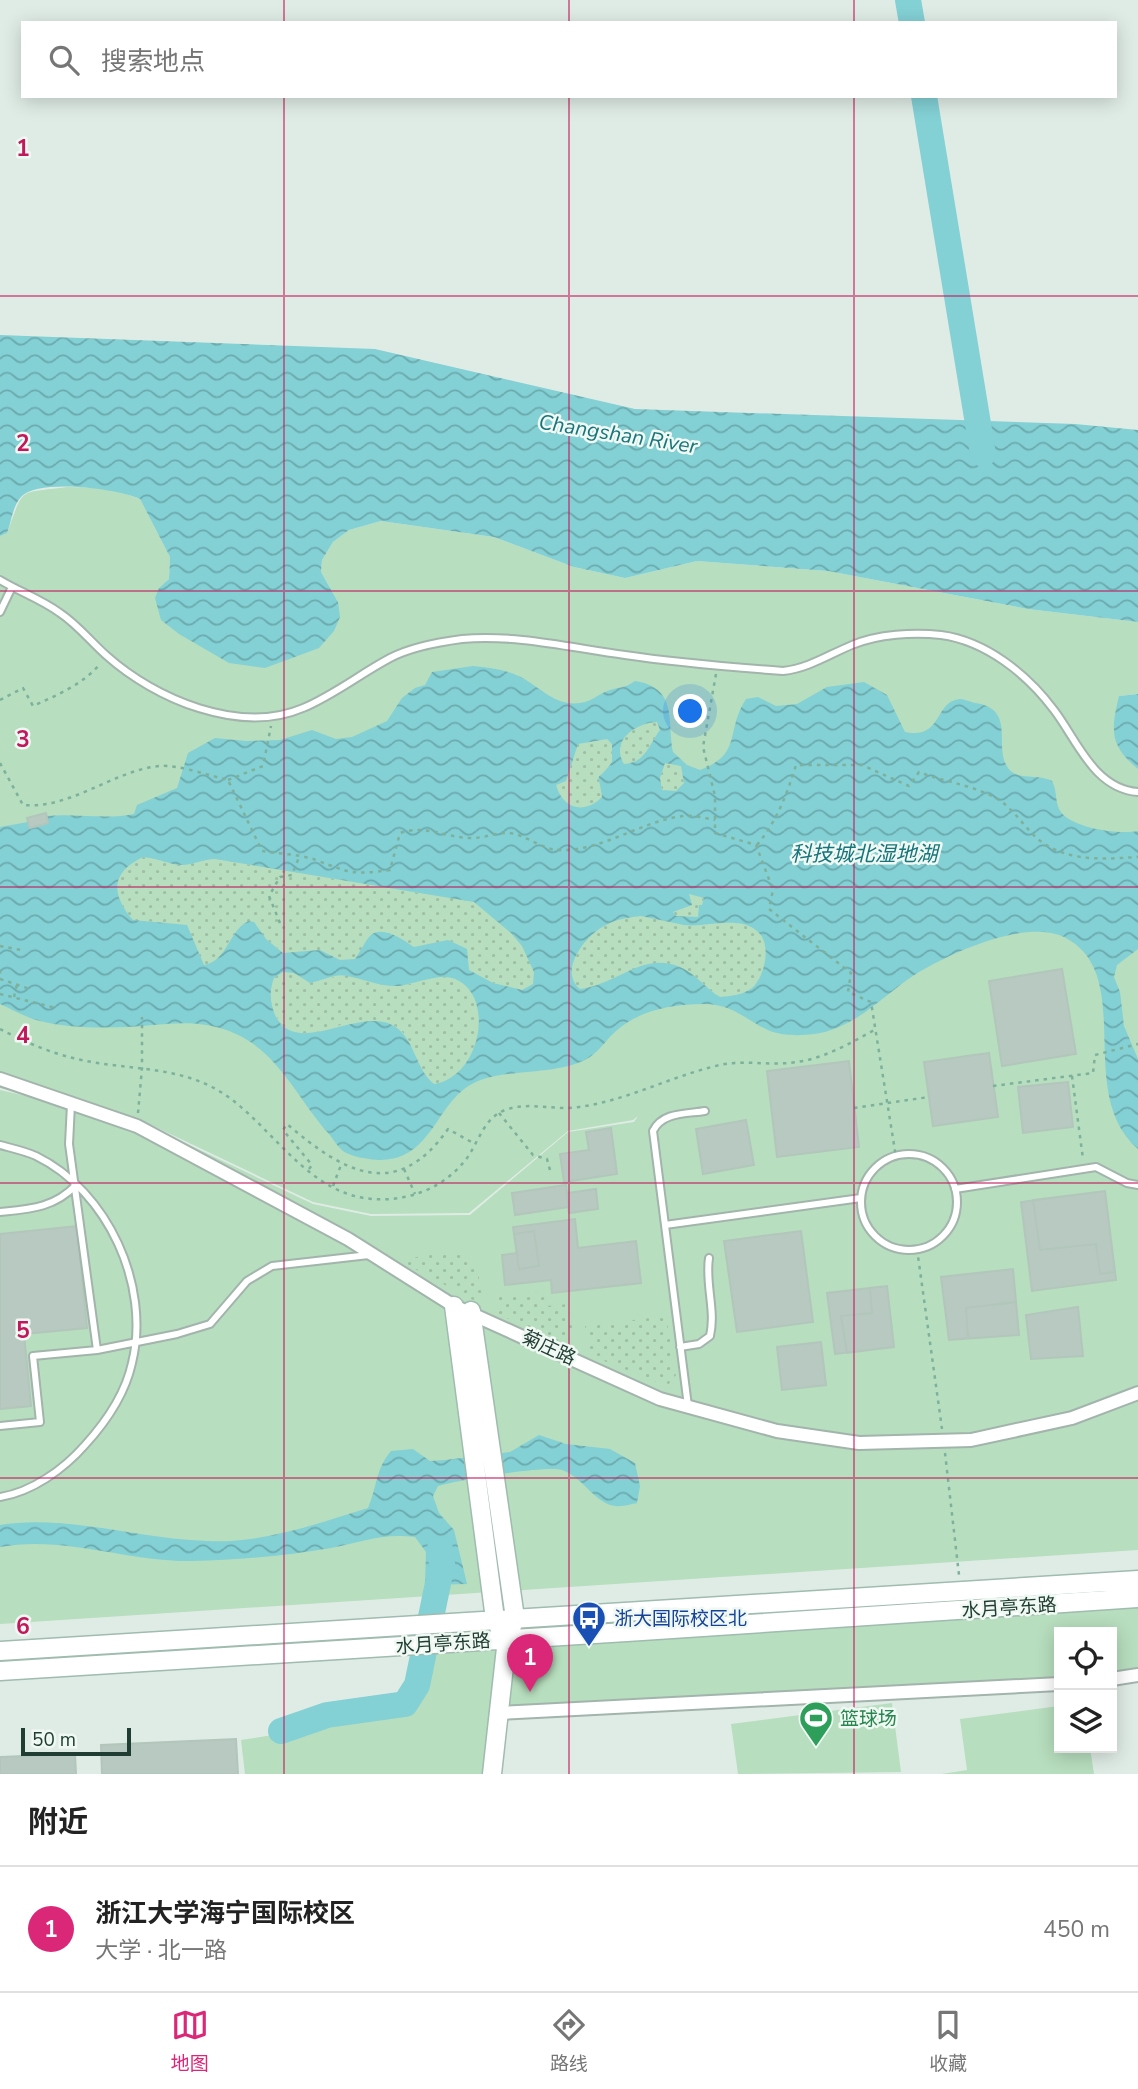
<!DOCTYPE html>
<html lang="zh">
<head>
<meta charset="utf-8">
<style>
	body { margin:0; font-family:"Nunito Sans","Noto Sans SC",sans-serif; background:#f6f6f6; color:#222 }
	.controls { position:absolute; right:21px; bottom:21px; display:grid; overflow:hidden; border-radius:0px; box-shadow:0 4px 18px #0003 }
	.controls button { width:63px; height:63px; display:grid; place-items:center; padding:0; border:0; border-bottom:2px solid #e0e0e0; background:#fff; color:#222; font:35px sans-serif }
	.scale { position:absolute; left:21px; bottom:18px; width:110px; box-sizing:border-box; padding-left:7px; border:4px solid #1f3d32; border-top:0; font-size:19px; line-height:24px; white-space:nowrap; color:#1f3d32; -webkit-text-stroke:5px #f0f8f3; paint-order:stroke }
	.you { position:absolute; left:691px; top:712px; width:24px; height:24px; margin:-18px; border:5px solid #fff; border-radius:50%; background:#1a73e8; box-shadow:0 0 0 10px #1a73e833 }
	.badge { display:grid; place-items:center; width:46px; height:46px; border-radius:50%; background:#db2777; color:#fff; font-size:23px; font-weight:700 }
	.pin { position:absolute; translate:-50% -58px; filter:drop-shadow(0 2px 4px #0008) }
	.pin::after { content:''; position:absolute; top:37px; width:24px; height:21px; background:inherit; clip-path:polygon(0 0,100% 0,50% 100%) }
	.list { margin:0; padding:0; list-style:none }
	h2 { display:flex; justify-content:space-between; align-items:center; height:91px; margin:0; padding:0 28px; font-size:30px }
	h2 small { font-size:23px; font-weight:400; color:#767676 }
	.list li { display:grid; grid-template-columns:46px 1fr auto; gap:21px; align-items:center; box-sizing:border-box; height:126px; padding:0 28px; border-top:2px solid #e0e0e0 }
	.list b { display:block; font-size:26px; white-space:nowrap }
	.list p { margin:0; font-size:23px; white-space:nowrap; color:#767676 }
	.list em { font-size:23px; font-style:normal; color:#767676 }
	.icon { flex:none; width:38px; height:38px; fill:none; stroke:currentColor; stroke-width:2; stroke-linecap:round; stroke-linejoin:round }
	.map { position:relative; flex:none; width:1138px; height:1774px; overflow:hidden }
	.search { position:absolute; background:#fff; box-shadow:0 4px 18px #0003; left:21px; right:21px; top:21px; height:77px; display:flex; align-items:center; gap:18px; box-sizing:border-box; padding:0 24px; border-radius:0px; color:#767676; font-size:26px }
	.sheet { height:217px; background:#fff }
	nav { display:flex; justify-content:space-around; align-items:center; box-sizing:border-box; height:98px; border-top:2px solid #e0e0e0; background:#fff; font-size:19px; color:#767676 }
	nav a { display:grid; justify-items:center; gap:4px }
	nav .on { color:#db2777 }
	.map>svg:first-child { display:block }
</style>
</head>
<body>
<div class="map">
<svg width="1138" height="1774" viewBox="0 0 1138 1774">
	<defs>
		<pattern id="garden-dots" width="8" height="8" patternUnits="userSpaceOnUse" patternTransform="scale(1.75)"><rect width="8" height="8" fill="#b7debe"/><path d="M2 2h.1M6 6h.1" fill="none" stroke="#9dbfa4" stroke-width="1.8" stroke-linecap="round"/></pattern>
		<pattern id="water-waves" width="16" height="10" patternUnits="userSpaceOnUse" patternTransform="scale(1.75)"><rect width="16" height="10" fill="#83d0d5"/><path d="M0 5q4-4 8 0t8 0" fill="none" stroke="#6baaad"/></pattern>
	</defs>
	<rect width="100%" height="100%" fill="#dfece5"/>
	<path fill="#b7debe" d="M67,487L109,488L140,499L170,557L169,579L159,588L338,602L321,572L322,560L333,542L349,530L381,521L494,537L574,567L625,578L697,561L828,571L1028,609L1138,622V694L1119,696L1138,769V1550L0,1624V1090L143,1123L313,1204L371,1216L470,1215L568,1132L634,1122L638,1116L633,1120L568,1131L469,1213L371,1214L313,1202L143,1121L0,1088V536L7,533C25,486 16,494 67,487Z
		M1138,1597V1675L1112,1679V1632H1059V1684L499,1713L492,1774H245L241,1740L401,1715L421,1697L431,1644Z
		M892,1703L901,1772L738,1774L731,1724Z
		M1059,1706V1748H1090L1094,1774H942L967,1770L960,1719Z"/>
	<path fill="url(#garden-dots)" d="M657,722L660,730C649,745 645,763 624,764C610,741 635,724 657,722Z
		M608,739L612,744V762L601,788L602,797C584,816 563,809 556,784L566,780L578,744Z
		M665,763L681,766L684,783L676,791L662,790L660,778Z
		M143,857C158,858 171,865 182,865C193,865 203,859 215,859L474,902L511,933L522,946L534,972L533,984L522,990L493,983L469,971L470,954C448,931 440,946 414,947L395,936H370L355,959C327,960 312,949 284,953L266,939L254,922L243,923L212,964L203,965L187,925L133,920C111,894 110,873 143,857Z
		M689,894L704,898L699,917L676,916L673,912L692,900Z
		M641,916C664,921 689,926 712,925C721,925 731,922 739,924C745,925 756,928 759,933C771,946 764,978 752,989C743,995 731,996 720,997C706,989 695,973 681,967C648,953 613,984 580,989C557,971 587,933 608,924C618,919 631,917 641,916Z
		M283,972C296,973 305,982 319,981C328,981 336,974 345,975C362,977 379,987 397,986C415,985 434,974 451,978C495,989 484,1076 433,1084C415,1069 415,1032 390,1024C381,1022 366,1020 358,1021C330,1024 293,1051 275,1014C270,1002 269,991 274,978Z
		M460,1250L476,1262L482,1294L477,1302L398,1260Z
		M544,1292L546,1306L568,1304L573,1333L567,1345L498,1314L496,1297Z
		M666,1316L676,1375L667,1386L589,1355L585,1326Z"/>
	<path fill="url(#water-waves)" fill-rule="evenodd" d="M0,335L375,349L635,409L1075,424L1138,430V622L1028,609L828,571L697,561L625,578L574,567L494,537L381,521L349,530L333,542L322,560L321,572L338,602L340,617L334,631L319,648L265,668L229,663L179,634L161,620L155,598L159,588L169,579L170,557L140,499C118,489 39,478 21,497C13,505 11,523 7,533L0,536Z
		M473,666C491,668 511,670 526,680C544,691 557,706 580,703C592,702 599,693 610,690C620,687 625,688 635,681C678,688 667,720 673,752L687,765L700,770C743,754 725,731 746,699L758,697L776,706L797,704L827,687L864,682L887,695L905,732C943,740 934,701 960,699C964,699 971,702 975,703C1017,709 993,746 1008,768C1017,781 1038,773 1052,781C1057,790 1055,800 1059,809C1068,828 1119,835 1138,831V949L1117,965L1114,977L1120,992L1124,1026L1138,1059V1149C1073,1093 1138,974 1064,937C1026,920 960,949 926,968C891,987 867,1019 828,1031C812,1036 786,1037 770,1031C745,1020 734,1004 704,1004C672,1004 640,1010 616,1031C607,1039 599,1051 590,1057C561,1076 507,1068 476,1082C435,1100 434,1161 378,1160C368,1159 351,1157 343,1151C338,1147 333,1139 329,1134C299,1101 279,1053 236,1034C199,1017 165,1025 128,1027C100,1028 67,1028 40,1021C27,1018 13,1010 0,1004V827L28,822L31,828L48,823L47,816C76,813 106,820 134,814L137,805L177,788L188,753L215,738L246,741L280,740L312,730L336,739L352,737L387,721L402,698L415,688L425,685L432,672ZM657,722L660,730C649,745 645,763 624,764C610,741 635,723 657,722ZM607,739L612,744V762C594,787 598,766 602,797C584,815 563,809 556,785L566,781L578,744ZM665,763L681,766L684,783L676,791L662,790L660,778ZM143,857C158,858 171,865 182,865C193,865 203,859 215,859L474,902L511,933L522,946L534,972L533,984L522,990L493,983L469,970L467,949L448,940L414,947C404,940 383,925 371,935C367,938 359,954 355,959L340,960L320,950L283,953L266,939L254,922L249,921C229,929 228,961 204,965L187,925L133,920C111,894 110,873 143,857ZM689,894L704,898L702,905H699L698,917L676,916L673,912L692,905ZM641,916C655,919 670,922 684,925C706,928 742,914 759,933C772,946 764,978 752,988C743,995 731,996 720,997C706,989 695,973 680,967C643,951 618,984 580,989C557,970 587,933 608,924C617,919 631,917 641,916ZM283,972L294,973L310,983C322,981 335,973 347,976C364,979 381,987 399,986C415,984 436,974 452,978C496,991 483,1076 434,1084C414,1068 415,1035 390,1024C354,1009 296,1058 275,1015C270,1002 269,991 274,978Z
		M1138,694V769C1109,745 1111,730 1119,696Z
		M539,1435L566,1444L610,1449L635,1463L640,1486L637,1503C631,1504 622,1507 616,1506C596,1505 582,1476 562,1470C547,1465 457,1480 438,1486L433,1496L439,1513L454,1530L467,1584L425,1585L426,1552L415,1537C381,1533 363,1542 331,1548C285,1556 238,1560 192,1561C128,1562 64,1535 0,1547V1525C65,1514 139,1539 207,1541C261,1544 316,1524 368,1508C377,1487 376,1468 391,1451L413,1449L430,1461L445,1460L510,1452Z"/>
	<g fill="none" stroke-linecap="round" stroke-linejoin="round">
		<path stroke="#83d0d5" stroke-width="26" d="M908,0L912,23
			M924,96L983,454
			M281,1731L327,1715L405,1704L417,1685L442,1564L440,1549"/>
	</g>
	<path fill="#b8c9c1" stroke="#b2c6bb" stroke-width="2" d="M46,813L48,823L30,828L27,818Z
		M1062,969L1076,1054L1002,1066L989,981Z
		M989,1053L998,1117L933,1126L924,1062Z
		M849,1061L859,1147L777,1157L767,1071Z
		M1068,1082L1073,1127L1023,1133L1018,1087Z
		M746,1120L754,1165L703,1174L696,1129Z
		M611,1128L617,1174L564,1182L560,1154L589,1150L586,1132Z
		M566,1185L569,1207L515,1215L512,1193Z
		M596,1189L598,1209L569,1213L567,1193Z
		M1105,1191L1116,1280L1032,1291L1021,1202Z
		M1105,1191L1115,1272L1100,1274L1096,1244L1040,1250L1033,1200Z
		M575,1219L578,1248L636,1241L641,1283L552,1293L551,1280L505,1285L502,1255L517,1253L513,1227Z
		M77,1226L87,1328L24,1334L31,1406L0,1409V1234Z
		M534,1231L539,1266L519,1269L514,1234Z
		M801,1231L813,1322L737,1332L724,1241Z
		M1013,1269L1019,1335L949,1340L941,1277Z
		M1013,1269L1016,1302L966,1308L968,1338L949,1340L941,1277Z
		M887,1286L894,1347L835,1354L827,1293Z
		M887,1286L894,1347L847,1353L841,1316L872,1313L870,1288Z
		M1078,1307L1083,1356L1031,1359L1026,1315Z
		M821,1342L826,1385L782,1390L777,1347Z
		M236,1739L238,1774H102L101,1745Z
		M75,1754L76,1774H0V1757Z"/>
	<g fill="none" stroke-linecap="round" stroke-linejoin="round">
		<g stroke="#a2b4ac" stroke-width="10">
			<path id="lane" d="M0,580C20,592 41,599 60,613C78,625 91,642 107,656C155,699 240,735 303,708C334,695 360,674 390,658C411,647 439,642 462,639C516,634 572,648 625,655C678,663 730,667 783,671C809,668 828,655 852,645C878,634 914,632 941,635C986,641 1027,674 1054,710C1077,740 1094,789 1138,792
				M0,612L12,587
				M0,1145C11,1148 25,1151 36,1156C108,1191 151,1286 132,1363C125,1395 106,1422 85,1445C64,1469 32,1492 0,1497
				M861 1202a48 48 0 1 1 96 0a48 48 0 1 1-96 0Z
				M955,1189L1096,1167L1127,1183L1138,1185
				M0,1212C30,1209 54,1208 76,1185
				M665,1225L861,1198
				M680,1347L699,1344L710,1336C716,1310 705,1284 709,1258
				M97,1350L177,1334L210,1324L247,1281L272,1266L369,1255
				M688,1406L653,1131C662,1112 686,1114 705,1111
				M0,1426L40,1422L33,1356L97,1350L69,1144L71,1104"/>
		</g>
		<g stroke="#a2b4ac" stroke-width="16">
			<path id="street" d="M0,1079L137,1126L348,1239L454,1306L660,1399L777,1431L859,1443L971,1440L1072,1418L1138,1393
				M1112,1679L1138,1675
				M499,1713L1059,1684"/>
		</g>
		<g stroke="#a0bbaf" stroke-width="21">
			<path id="secondary" d="M454,1306L495,1619L499,1627
				M471,1311L515,1618L507,1639L492,1774
				M0,1651L1138,1580
				M0,1671C379,1647 759,1625 1138,1598"/>
		</g>
		<path stroke="#7eb19c" stroke-width="2.5" stroke-dasharray="3.5 5" stroke-linecap="butt" d="M716,674L703,747L715,796V833L756,845L773,890L769,909L851,973L848,992L871,1002L896,1157
			M0,700L23,688L33,706C57,695 82,685 100,664
			M0,763L23,805C72,809 112,771 159,766C177,764 210,776 228,780L262,851C279,854 300,854 316,860C350,873 352,875 390,870L400,833C427,824 444,838 472,838C485,838 497,832 509,833C527,835 542,850 560,850C603,851 641,821 683,816C693,815 705,818 715,820
			M228,780L263,766L271,726
			M757,845C777,821 787,794 796,765H862L909,786L919,772C945,782 972,785 996,798C1015,809 1026,831 1043,843C1071,862 1106,859 1138,857
			M280,923L269,896L280,877L292,875L299,857
			M0,946L21,950
			M0,970V979
			M0,979L30,989
			M0,994L56,1008
			M14,997L17,984
			M0,1029C23,1041 48,1052 73,1058C120,1070 169,1065 212,1087C265,1114 300,1188 364,1198C403,1204 443,1190 467,1158C479,1141 484,1118 505,1110C529,1101 554,1111 579,1107C629,1100 671,1076 720,1065C742,1060 766,1065 788,1063C820,1061 849,1044 876,1029
			M1072,1076L1083,1159
			M993,1086L1093,1073L1095,1055L1138,1044
			M854,1108L929,1097
			M138,1113L142,1068V1017
			M499,1113L533,1155L547,1159L551,1174
			M309,1169L312,1165L283,1130L287,1124C343,1172 396,1203 448,1129L475,1144
			M404,1169L415,1194
			M333,1186L341,1165
			M917,1249L942,1429
			M945,1453L959,1575"/>
		<use href="#lane" stroke="#fff" stroke-width="6"/>
		<use href="#street" stroke="#fff" stroke-width="12"/>
		<use href="#secondary" stroke="#fff" stroke-width="18"/>
	</g>
	<path fill="none" stroke="#c2185b" stroke-width="2" stroke-opacity="0.55" d="M284,0V23M569,0V23M854,0V23M284,96V1774M569,96V1774M854,96V1774M0,296H1138M0,591H1138M0,887H1138M0,1183H1138M0,1478H1138"/>
	<defs>
		<g id="bus-pin" transform="scale(1.75)"><path d="M0 17L-7.5 6A9.5 9.5 0 1 1 7.5 6Z" fill="#1a4fb4" stroke="#f0f8f3"/><path d="M-5-6H5V4H4V6H2V4H-2V6H-4V4H-5ZM-3.5-4V0h7V-4ZM-3.5 1.2v1.5H-2V1.2ZM2 1.2v1.5H3.5V1.2Z" fill="#fff"/></g>
		<g id="stadium-pin" transform="scale(1.75)"><path d="M0 17L-7.5 6A9.5 9.5 0 1 1 7.5 6Z" fill="#2e9e5b" stroke="#f0f8f3"/><path d="M0-5a6.5 5 0 1 0 0 10a6.5 5 0 1 0 0-10ZM-3.5-1.8h7v3.6h-7Z" fill="#fff"/></g>
	</defs>
	<g fill-rule="evenodd">
		<use href="#bus-pin" x="589" y="1618"/>
		<use href="#stadium-pin" x="816" y="1718"/>
	</g>
	<g text-anchor="middle" stroke-width="5" stroke-linejoin="round" paint-order="stroke">
		<g font-size="19" fill="#1f3d32" stroke="#f0f8f3">
			<text transform="translate(549 1347) rotate(25)" y="7">菊庄路</text>
			<text transform="translate(1009 1607) rotate(-4)" y="7">水月亭东路</text>
			<text transform="translate(443 1643) rotate(-4)" y="7">水月亭东路</text>
		</g>
		<g font-size="19" fill="#164399" stroke="#f0f8f3" text-anchor="start">
			<text x="614" y="1625">浙大国际校区北</text>
		</g>
		<g font-size="19" fill="#27864d" stroke="#f0f8f3" text-anchor="start">
			<text x="840" y="1725">篮球场</text>
		</g>
		<g font-size="21" font-style="italic" fill="#16757c" stroke="#f0f8f3">
			<text transform="translate(618 434) rotate(9)" y="7">Changshan River</text>
			<text x="864" y="861">科技城北湿地湖</text>
		</g>
	</g>
	<g font-size="23" text-anchor="middle" font-weight="bold" fill="#c2185b" stroke="#f0f8f3" stroke-width="5" stroke-linejoin="round" paint-order="stroke">
		<text x="23" y="156">1</text>
		<text x="23" y="451">2</text>
		<text x="23" y="747">3</text>
		<text x="23" y="1043">4</text>
		<text x="23" y="1338">5</text>
		<text x="23" y="1634">6</text>
	</g>
</svg>
<div class="controls">
<button><svg class="icon" aria-label="locate" viewBox="0 0 24 24"><circle cx="12" cy="12" r="6"/><path d="M12 2v4M12 18v4M2 12h4M18 12h4"/></svg></button>
<button><svg class="icon" aria-label="layers" viewBox="0 0 24 24"><path d="M12 4l9 5-9 5-9-5zM3 14l9 5 9-5"/></svg></button>
</div>
<div class="scale">50 m</div>
<div class="you"></div>
<div class="pin badge" style="left:530px;top:1692px">1</div>
<div class="search"><svg class="icon" aria-label="search" viewBox="0 0 24 24"><circle cx="10" cy="10" r="6"/><path d="M15 15l6 6"/></svg>搜索地点</div>
</div>
<section class="sheet">
<h2>附近<small></small></h2>
<ul class="list">
<li><span class="badge">1</span><div><b>浙江大学海宁国际校区</b><p>大学 · 北一路</p></div><em>450 m</em></li>
</ul>
</section>
<nav>
<a class="on"><svg class="icon" aria-label="map" viewBox="0 0 24 24"><path d="M3 6l6-2 6 2 6-2v14l-6 2-6-2-6 2zM9 4v14M15 6v14"/></svg>地图</a>
<a><svg class="icon" aria-label="directions" viewBox="0 0 24 24"><path d="M12 3l9 9-9 9-9-9zM9 14v-3h6M13 9l2 2-2 2"/></svg>路线</a>
<a><svg class="icon" aria-label="saved" viewBox="0 0 24 24"><path d="M7 4h10v16l-5-4-5 4z"/></svg>收藏</a>
</nav>
</body>
</html>
